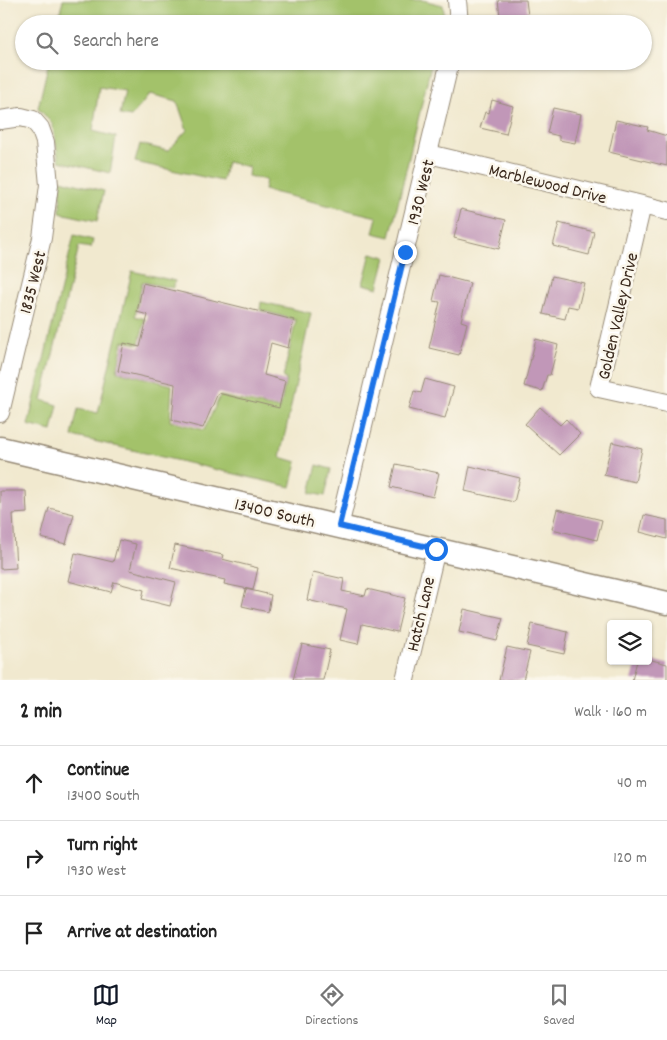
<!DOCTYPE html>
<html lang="en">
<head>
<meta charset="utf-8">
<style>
	body { margin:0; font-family:Dekko,sans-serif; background:#f6f6f6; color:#222 }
	.controls { position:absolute; right:15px; bottom:15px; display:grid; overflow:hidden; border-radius:5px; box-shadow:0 1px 4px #0004 }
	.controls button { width:45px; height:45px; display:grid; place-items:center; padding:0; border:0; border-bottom:1px solid #e0e0e0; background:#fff; color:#222; font:25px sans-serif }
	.stop { position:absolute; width:15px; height:15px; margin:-11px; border:4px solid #1a73e8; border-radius:50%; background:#fff }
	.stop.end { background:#1a73e8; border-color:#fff; box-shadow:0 1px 5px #0008 }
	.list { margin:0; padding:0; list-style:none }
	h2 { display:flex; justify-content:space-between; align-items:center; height:65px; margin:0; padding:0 20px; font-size:21px }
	h2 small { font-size:16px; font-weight:400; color:#767676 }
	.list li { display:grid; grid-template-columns:32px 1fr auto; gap:15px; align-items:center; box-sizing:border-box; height:75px; padding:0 20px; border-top:1px solid #e0e0e0 }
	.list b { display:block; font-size:19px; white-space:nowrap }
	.list p { margin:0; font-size:16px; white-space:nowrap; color:#767676 }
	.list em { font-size:16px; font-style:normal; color:#767676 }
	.icon { flex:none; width:28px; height:28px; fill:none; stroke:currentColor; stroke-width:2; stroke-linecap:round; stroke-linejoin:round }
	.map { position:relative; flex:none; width:667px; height:680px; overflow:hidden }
	.search { position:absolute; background:#fff; box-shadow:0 1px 4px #0004; left:15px; right:15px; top:15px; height:55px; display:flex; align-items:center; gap:12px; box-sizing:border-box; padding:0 18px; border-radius:28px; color:#767676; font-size:19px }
	.sheet { height:290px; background:#fff }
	nav { display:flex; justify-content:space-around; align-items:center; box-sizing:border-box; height:70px; border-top:1px solid #e0e0e0; background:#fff; font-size:14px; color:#767676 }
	nav a { display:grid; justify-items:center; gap:2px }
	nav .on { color:#111827 }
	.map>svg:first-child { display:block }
</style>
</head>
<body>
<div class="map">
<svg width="667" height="680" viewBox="0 0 667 680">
	<rect width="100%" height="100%" fill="#fbf7ec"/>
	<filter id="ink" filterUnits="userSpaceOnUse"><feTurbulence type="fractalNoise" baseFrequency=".02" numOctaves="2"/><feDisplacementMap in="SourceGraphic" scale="10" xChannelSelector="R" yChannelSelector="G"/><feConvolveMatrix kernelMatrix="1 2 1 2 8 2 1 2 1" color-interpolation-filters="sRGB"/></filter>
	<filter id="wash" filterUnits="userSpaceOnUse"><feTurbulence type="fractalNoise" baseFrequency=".0096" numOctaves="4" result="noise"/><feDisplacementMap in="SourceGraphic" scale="20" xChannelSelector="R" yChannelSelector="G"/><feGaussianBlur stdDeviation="1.12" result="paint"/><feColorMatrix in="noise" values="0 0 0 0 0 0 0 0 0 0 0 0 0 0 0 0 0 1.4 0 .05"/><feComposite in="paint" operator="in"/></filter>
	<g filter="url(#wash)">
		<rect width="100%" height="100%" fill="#f1e9cf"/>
		<path fill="#a3c26a" stroke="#6f7644" d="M63,0H422L443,5L444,12L441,24H57Z
			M49,61H432L390,237L373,233L377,217L264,190L266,180L248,176L249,167L227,162L222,181L135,162L140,144L168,151L187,130L177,101L150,94L131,117L120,115L125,91L99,87L93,131L116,137L110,173L59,161L52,123L38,108Z
			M61,180L104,191L97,221L60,213Z
			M74,235L93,240L91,248L79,246L42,400L58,405L52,431L28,425Z
			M371,253L386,257L378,288L363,284Z
			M132,271L175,281L173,288L142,282L135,316L145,319L139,344L123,341L117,371L172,385L170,421L204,430L220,396L280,409L286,379L283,378L296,320L260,310L261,302L311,313L280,457L297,462L291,487L72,436L78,409L98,413Z
			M317,465L331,469L325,496L310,493Z"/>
		<g id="blocks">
			<path fill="#c197b8" d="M498,0H526L529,24H501Z
				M492,100L513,106L506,134L480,128L485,112L489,113Z
				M553,108L581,114L575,143L559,140V136L547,133Z
				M616,120L648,127L647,130L667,136V166L609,152Z
				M461,209L506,220L499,249L454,238Z
				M559,223L594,232L589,255L553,246Z
				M439,275L470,283L461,321L467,323L459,355L429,348L440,302L433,301Z
				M552,276L584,283L578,308L568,306L565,319L543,314Z
				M143,283L294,320L288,348L271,343L264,375L285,381L279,408L218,393L203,428L172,420L175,384L118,371L124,343L140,347L148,315L137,312Z
				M536,339L558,345L550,375H547L542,391L524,386Z
				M425,379L454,387L445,418L409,409L414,391L421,393Z
				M540,407L560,425L566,419L580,434L559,455L525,424Z
				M612,442L642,449L635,482L604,475Z
				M396,464L439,473L433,497L391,487Z
				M470,466L520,478L514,502L465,491Z
				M0,491H26L27,513L13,514L16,568L0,569Z
				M49,508L74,514L66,544L41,538Z
				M557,509L602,520L597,540L552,529Z
				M644,515L667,520V539L640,532Z
				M119,540L136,544L130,570L176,582L170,606L142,599L144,590L114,582L111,592L68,581L75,553L113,562Z
				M175,545L223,555L222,559L258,568L253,590L224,584L225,580L170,568Z
				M313,572L344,579L342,591L365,596L367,589L405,598L397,632L362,624L358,644L340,640L347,609L307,600Z
				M246,589L271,595L268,612L242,606Z
				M464,609L503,618L497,641L459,632Z
				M532,624L568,632L564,654L527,646Z
				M302,644L330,650L323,680H293Z
				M507,647L530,652L523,680H499Z
				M648,659L667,664V680H632L637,661H648Z"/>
		</g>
	</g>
	<g filter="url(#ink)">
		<use href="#blocks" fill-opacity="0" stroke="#968a76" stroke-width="1"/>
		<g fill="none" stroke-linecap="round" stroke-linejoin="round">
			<g stroke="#968a76" stroke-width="20">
				<path id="minor" d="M457,0L459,24
					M0,120L21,117L33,120L40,128L45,142L49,185L42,238L0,413
					M429,154L667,211
					M642,205L599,388L667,403
					M339,527L450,61
					M405,680L436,549"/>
			</g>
			<g stroke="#968a76" stroke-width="25">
				<path id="tertiary" d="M0,448L667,603"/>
			</g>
			<use href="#minor" stroke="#fff" stroke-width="18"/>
			<use href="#tertiary" stroke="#fff" stroke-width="22"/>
		</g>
	</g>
	<g fill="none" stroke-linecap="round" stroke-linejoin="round" filter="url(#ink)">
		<path stroke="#1a73e8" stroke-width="6" d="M405,252L339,526L436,549"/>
	</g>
	<g text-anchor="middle" stroke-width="5" stroke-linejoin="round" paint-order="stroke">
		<g font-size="18" fill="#3b2a1e" stroke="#fbf7ec">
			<text transform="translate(548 183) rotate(14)" y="6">Marblewood Drive</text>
			<text transform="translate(420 192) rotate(-76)" y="6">1930 West</text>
			<text transform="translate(32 282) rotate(-76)" y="6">1835 West</text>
			<text transform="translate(617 316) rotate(-77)" y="6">Golden Valley Drive</text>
			<text transform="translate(275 512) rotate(13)" y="6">13400 South</text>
			<text transform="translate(420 614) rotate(-77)" y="6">Hatch Lane</text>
		</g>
	</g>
</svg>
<div class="controls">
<button><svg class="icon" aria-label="layers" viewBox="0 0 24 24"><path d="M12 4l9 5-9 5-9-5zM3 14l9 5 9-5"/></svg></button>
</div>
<div class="stop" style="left:436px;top:549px"></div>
<div class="stop end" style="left:405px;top:252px"></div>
<div class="search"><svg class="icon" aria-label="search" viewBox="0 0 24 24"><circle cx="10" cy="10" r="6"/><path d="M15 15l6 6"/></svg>Search here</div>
</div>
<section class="sheet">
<h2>2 min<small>Walk · 160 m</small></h2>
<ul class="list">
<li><svg class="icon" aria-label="ahead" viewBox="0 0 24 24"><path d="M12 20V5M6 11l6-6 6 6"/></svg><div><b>Continue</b><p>13400 South</p></div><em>40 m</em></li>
<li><svg class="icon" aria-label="right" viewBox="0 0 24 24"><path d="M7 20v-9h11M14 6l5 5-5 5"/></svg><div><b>Turn right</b><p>1930 West</p></div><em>120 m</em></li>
<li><svg class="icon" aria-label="arrive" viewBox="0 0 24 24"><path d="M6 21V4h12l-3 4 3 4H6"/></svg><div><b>Arrive at destination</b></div></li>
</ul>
</section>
<nav>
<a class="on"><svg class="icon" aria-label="map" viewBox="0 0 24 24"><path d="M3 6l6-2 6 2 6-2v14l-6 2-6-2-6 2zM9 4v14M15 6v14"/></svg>Map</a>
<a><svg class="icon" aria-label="directions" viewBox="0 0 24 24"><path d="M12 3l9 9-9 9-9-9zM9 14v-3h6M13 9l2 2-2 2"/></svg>Directions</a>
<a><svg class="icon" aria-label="saved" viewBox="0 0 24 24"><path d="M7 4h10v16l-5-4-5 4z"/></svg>Saved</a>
</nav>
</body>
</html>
